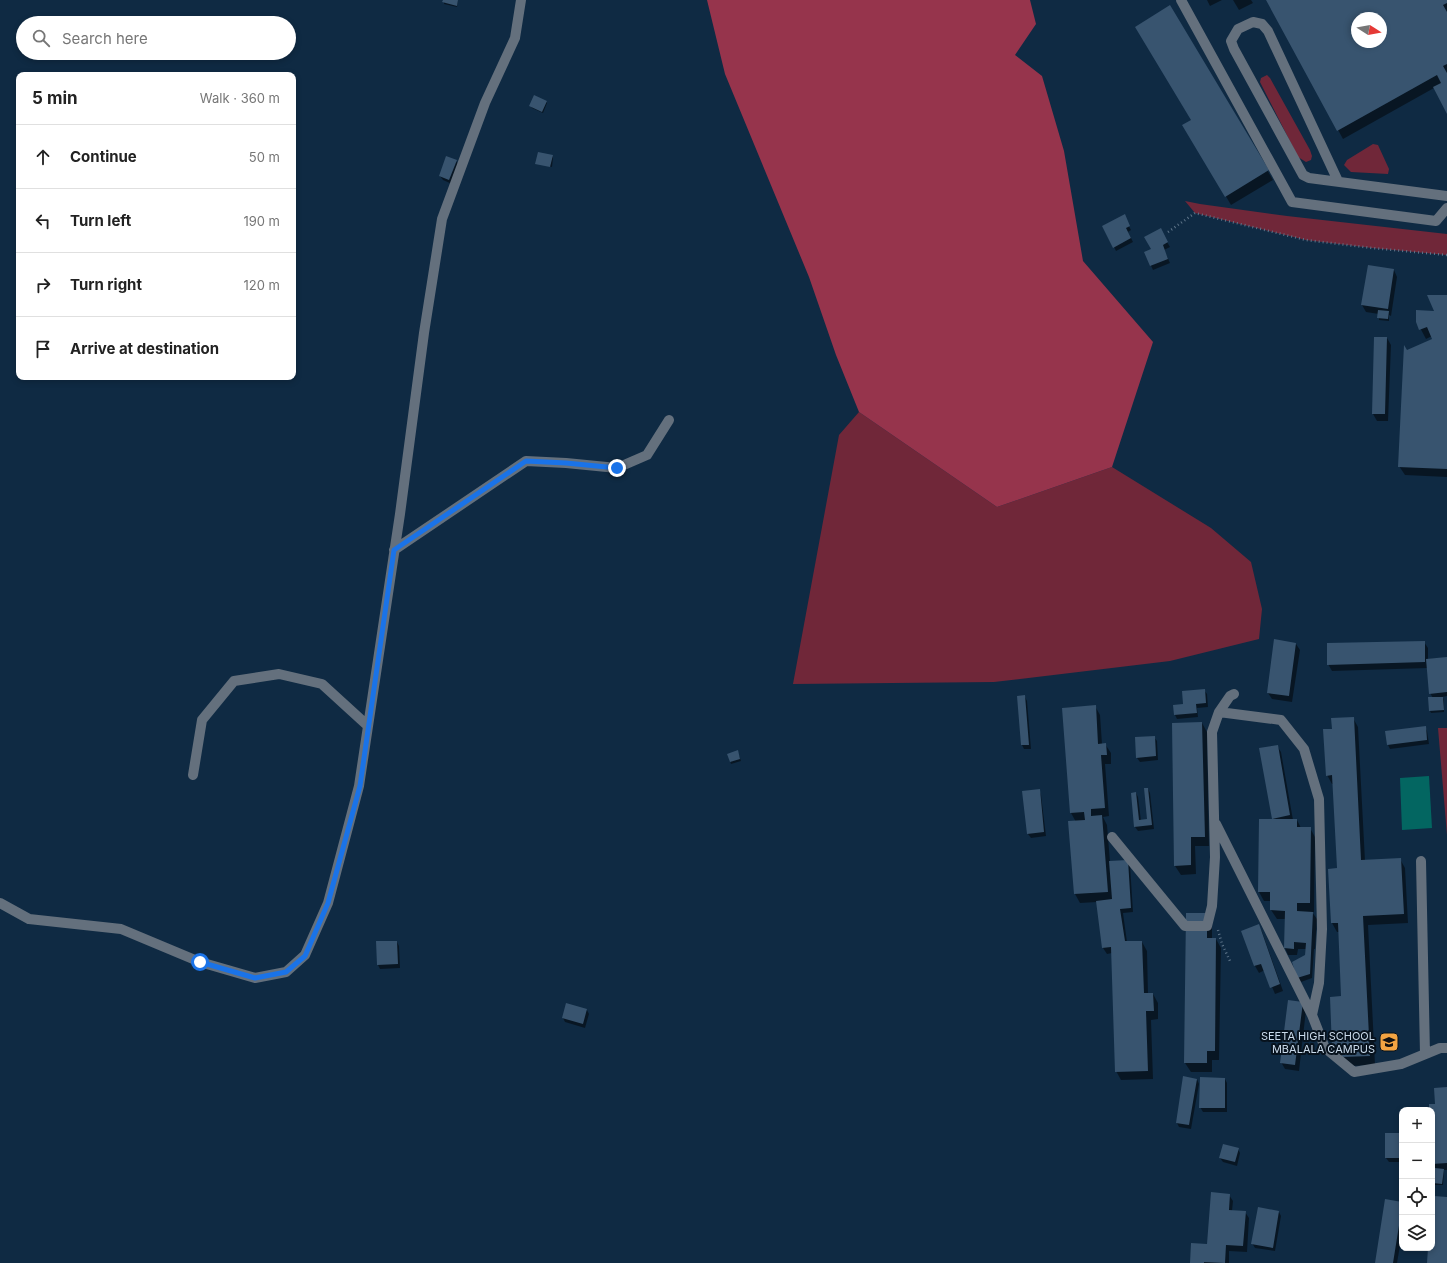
<!DOCTYPE html>
<html lang="en">
<head>
<meta charset="utf-8">
<style>
	body { margin:0; font-family:Inter,sans-serif; background:#f6f6f6; color:#222 }
	.controls { position:absolute; right:12px; bottom:12px; display:grid; overflow:hidden; border-radius:8px; box-shadow:0 2px 6px #0003 }
	.controls button { width:36px; height:36px; display:grid; place-items:center; padding:0; border:0; border-bottom:1px solid #e0e0e0; background:#fff; color:#222; font:20px sans-serif }
	.compass { position:absolute; left:1351px; top:12px; width:36px; height:36px; border-radius:50%; background:#fff; box-shadow:0 2px 6px #0003; rotate:101deg }
	.stop { position:absolute; width:12px; height:12px; margin:-9px; border:3px solid #1a73e8; border-radius:50%; background:#fff }
	.stop.end { background:#1a73e8; border-color:#fff; box-shadow:0 1px 4px #0008 }
	.list { margin:0; padding:0; list-style:none }
	h2 { display:flex; justify-content:space-between; align-items:center; height:52px; margin:0; padding:0 16px; font-size:17px }
	h2 small { font-size:13px; font-weight:400; color:#767676 }
	.list li { display:grid; grid-template-columns:26px 1fr auto; gap:12px; align-items:center; box-sizing:border-box; height:64px; padding:0 16px; border-top:1px solid #e0e0e0 }
	.list b { display:block; font-size:15px; white-space:nowrap }
	.list em { font-size:13px; font-style:normal; color:#767676 }
	.icon { flex:none; width:22px; height:22px; fill:none; stroke:currentColor; stroke-width:2; stroke-linecap:round; stroke-linejoin:round }
	.map { position:relative; flex:none; width:1447px; height:1263px; overflow:hidden }
	.search { position:absolute; background:#fff; box-shadow:0 2px 6px #0003; left:16px; top:16px; width:280px; height:44px; display:flex; align-items:center; gap:10px; box-sizing:border-box; padding:0 14px; border-radius:22px; color:#767676; font-size:15px }
	.panel { position:absolute; background:#fff; box-shadow:0 2px 6px #0003; left:16px; top:72px; width:280px; height:308px; border-radius:8px }
	.map>svg:first-child { display:block }
</style>
</head>
<body>
<div class="map">
<svg width="1447" height="1263" viewBox="0 0 1447 1263">
	<rect width="100%" height="100%" fill="#0f2a43"/>
	<path fill="#702739" d="M1267,75L1270,78L1310,150L1312,156L1311,160L1306,162L1298,157L1260,82L1261,78Z
		M1373,144L1378,145L1389,169L1388,174L1351,172L1344,165L1347,160Z
		M1185,201L1200,204L1287,216L1447,234V255L1372,248L1306,240L1195,213Z
		M859,412L997,507L1112,467L1211,528L1251,562L1262,609L1259,639L1170,661L994,682L793,684L839,435Z
		M1438,728H1447V835Z"/>
	<path fill="#96344c" d="M707,0H1030L1036,24L1015,55L1042,76L1064,151L1083,261L1153,342L1112,467L997,507L859,412L836,355L809,277L725,74Z"/>
	<path fill="#036661" d="M1429,776L1432,828L1402,830L1400,778Z"/>
	<path fill="#0007" fill-rule="evenodd" d="M444,0H458L457,7L444,4Z
		M1207,0H1222L1210,6Z
		M1233,0H1251L1253,3L1239,10Z
		M1267,0H1447V112L1434,88L1343,139ZM1357,18H1381V42H1357Z
		M1170,7L1273,180L1231,205L1184,125L1192,120Z
		M546,101L547,103L543,113L532,108L531,106Z
		M552,156L553,158L552,167L536,163Z
		M456,161L459,165L452,184L443,180L440,176Z
		M1125,219L1131,230L1128,232L1133,242L1116,251L1114,247Z
		M1160,230L1170,247L1164,250L1170,263L1153,270L1145,253L1152,250Z
		M1394,270L1397,277L1391,316L1389,315V321L1379,320V314L1366,312L1362,305Z
		M1447,296V477L1405,475L1399,466L1407,351L1433,339L1432,336L1426,339L1417,322L1436,312Z
		M1387,338L1391,345L1388,421H1377L1373,414Z
		M1424,642L1428,648V659L1447,658V696L1442,697L1444,699V712L1431,713L1430,711L1429,698H1433L1430,693L1428,668L1332,671L1328,664Z
		M1296,644L1300,650L1292,702L1272,699L1268,693Z
		M1204,690L1207,694L1208,707L1197,708L1198,717L1177,719L1175,715L1174,706L1184,705Z
		M1025,697L1027,701L1031,749H1024L1022,745Z
		M1095,706L1100,715L1102,744H1105L1111,753V764H1105L1109,816L1103,817L1107,825L1110,862L1128,861L1130,865L1133,912L1123,913L1127,942H1142L1147,951L1148,994H1153L1158,1003V1019L1151,1020L1153,1079L1121,1080L1116,1071L1112,953L1107,954L1103,948L1097,902L1080,903L1075,894L1069,822H1076L1071,813L1064,708Z
		M1353,718L1358,727L1365,861L1400,859L1405,868L1408,923L1368,925L1375,1065L1348,1066L1339,1056L1333,1047L1342,997L1339,932H1337L1332,923L1329,870L1338,869L1334,784H1332L1327,775L1333,730Z
		M1202,723L1207,732L1209,846H1195L1196,874L1181,875L1175,866Z
		M1425,727L1427,731L1429,744L1390,749L1388,745Z
		M1154,737L1157,741L1158,760L1140,762L1137,758Z
		M1277,746L1281,752L1293,820H1297L1301,828H1310L1315,837L1314,912H1312L1317,919L1315,949H1314L1312,978L1301,982L1298,978L1305,956L1306,949H1298L1297,955H1288L1285,948L1286,919H1277L1271,910V901H1264L1259,892L1274,820L1273,818Z
		M738,753L741,761L731,764L728,754Z
		M1148,789L1150,793L1154,829L1138,831L1135,827L1132,794L1136,793L1138,797L1141,821L1148,820Z
		M1039,790L1041,795L1046,836L1031,838L1028,834L1024,792Z
		M1187,914L1212,923V939H1216L1221,948L1219,1060H1212V1072H1191L1185,1063Z
		M1259,926L1262,932L1283,991L1275,994L1265,970L1259,973L1255,966L1243,931Z
		M397,942L399,946L400,968L380,969L378,965Z
		M1302,1003L1306,1010L1299,1071L1285,1069L1281,1062Z
		M587,1010L589,1014L585,1028L565,1022L563,1018Z
		M1197,1079L1199,1084L1191,1129L1179,1127L1177,1123Z
		M1225,1079L1227,1083V1112H1203L1200,1107Z
		M1447,1088V1170H1444L1443,1185H1435L1434,1183L1435,1169L1433,1164L1432,1110H1430L1436,1105Z
		M1386,1134H1402V1162H1389L1386,1158Z
		M1238,1149L1240,1153L1237,1166L1223,1162L1220,1158Z
		M1229,1195L1233,1201L1232,1211L1245,1212L1249,1218L1247,1252L1229,1251V1263H1191L1208,1245Z
		M1402,1203V1234L1397,1263H1376Z
		M1279,1212L1281,1216L1275,1251L1255,1248L1252,1243Z"/>
	<path fill="#38546f" fill-rule="evenodd" d="M443,0H458L457,6L442,2Z
		M1266,0H1447V3L1443,5L1447,12V64L1443,66L1447,73V114L1433,87L1441,83L1437,75L1337,131ZM1357,18H1381V42H1357Z
		M1170,5L1269,170L1225,197L1182,125L1191,120L1135,27Z
		M534,95L547,101L542,112L529,106Z
		M538,152L553,155L550,167L535,164Z
		M446,156L457,160L449,180L439,176Z
		M1125,214L1130,226L1126,228L1131,238L1113,248L1102,226Z
		M1161,228L1168,242L1163,245L1168,259L1150,266L1144,252L1151,249L1144,237Z
		M1368,265L1394,269L1388,309L1361,305Z
		M1427,295H1447V469L1398,467L1404,345L1407,350L1432,339L1427,327L1419,330L1416,322V310L1434,311Z
		M1378,310L1389,311L1388,319L1377,318Z
		M1374,337H1387L1385,414H1372Z
		M1274,639L1296,643L1289,696L1267,693Z
		M1425,641V662L1327,665V643Z
		M1447,657V692L1429,694L1426,659Z
		M1205,689L1206,703L1196,704L1197,713L1174,715L1173,705L1183,704L1182,691Z
		M1025,695L1029,745H1021L1017,696Z
		M1428,697H1443L1444,710L1429,711Z
		M1096,705L1098,744L1106,743L1107,755H1101L1105,808L1091,809V816L1102,815L1108,892L1074,894L1068,821L1085,820L1084,812L1070,813L1062,708Z
		M1354,717L1361,860L1401,858L1404,914L1363,916L1370,1056L1342,1057V1047L1332,1048L1330,997L1341,996L1338,923H1331L1328,869L1337,868L1332,775L1326,776L1323,729H1332L1331,718Z
		M1202,722L1205,837H1191V865L1174,866L1172,723Z
		M1426,726L1427,740L1387,745L1385,731Z
		M1155,736L1156,756L1136,758L1135,737Z
		M1278,745L1290,815L1272,819L1259,748Z
		M738,750L740,759L730,762L727,754Z
		M1144,788H1148L1152,825L1134,827L1131,793L1136,792L1139,820L1147,819Z
		M1040,789L1044,832L1027,834L1022,791Z
		M1259,819H1297V827H1311L1310,903H1297V911L1313,912L1310,974L1297,978L1292,962L1305,955L1306,943L1294,942V949L1284,948L1285,911L1270,910V892H1258Z
		M1128,860L1131,908L1120,909L1125,941H1142L1144,993H1153L1154,1011H1146L1148,1071L1115,1072L1111,947L1102,948L1096,901L1112,899L1109,861Z
		M1186,913H1207V938H1216L1215,1051H1207V1063H1184Z
		M1259,924L1280,984L1270,988L1261,964L1254,966L1241,931Z
		M376,941H397L398,964L377,965Z
		M1288,1000L1303,1002L1295,1065L1280,1063Z
		M566,1003L587,1009L583,1024L562,1018Z
		M1183,1076L1197,1079L1189,1125L1176,1123Z
		M1200,1077L1225,1078V1108H1199Z
		M1447,1087V1163L1432,1164V1110H1429V1104H1435L1434,1088Z
		M1385,1133H1402V1158H1385Z
		M1223,1144L1239,1148L1235,1162L1219,1158Z
		M1435,1168L1444,1169L1442,1184L1433,1183Z
		M1211,1192L1230,1194L1229,1210L1246,1211L1243,1246L1226,1245L1225,1263L1204,1262V1263H1190L1191,1243L1207,1244Z
		M1434,1196L1447,1197V1263H1427L1428,1248H1432V1216Z
		M1385,1199L1402,1202V1207L1393,1263H1375Z
		M1258,1207L1279,1211L1273,1248L1251,1244Z"/>
	<g fill="none" stroke-linecap="round" stroke-linejoin="round">
		<path stroke="#5f758a" stroke-width="2.5" stroke-dasharray="1 3" stroke-linecap="butt" d="M1168,232L1195,213L1306,240L1372,248L1447,255
			M1218,930L1222,944L1230,961"/>
		<path stroke="#64707d" stroke-width="10" d="M1181,0L1292,202L1436,221L1447,208
			M1338,181L1268,31L1262,24L1253,22L1238,29L1231,41L1234,49L1303,175L1309,178L1447,196
			M394,550L526,461L566,463L617,468L647,455L669,420
			M1219,712L1230,696L1234,694
			M193,775L202,720L234,681L279,674L322,684L368,726
			M1216,824L1312,1015L1325,1048L1354,1072L1401,1064L1440,1048H1447
			M1112,837L1185,926H1207L1212,906L1215,857L1212,732L1219,712L1281,720L1304,749L1319,799L1322,929L1319,983L1312,1015
			M1421,861L1425,1054
			M0,903L29,919L121,929L200,962L255,978L286,972L305,955L328,903L359,786L400,514L424,333L442,219L485,103L515,38L521,0"/>
	</g>
	<g fill="none" stroke-linecap="round" stroke-linejoin="round">
		<path stroke="#1a73e8" stroke-width="5" d="M200,962L255,978L286,972L305,956L328,903L360,786L394,550L526,461L566,463L617,468"/>
	</g>
	<defs>
		<g id="school-square" transform="scale(1)"><rect x="-9" y="-9" width="18" height="18" rx="4" fill="#f3a442" stroke="#07121d"/><path d="M0-5L7-2L0 1L-7-2ZM-4 1L0 2.5L4 1V4Q0 6-4 4Z" fill="#111"/></g>
	</defs>
	<g fill-rule="evenodd">
		<use href="#school-square" x="1389" y="1042"/>
	</g>
	<g text-anchor="middle" stroke-width="4" stroke-linejoin="round" paint-order="stroke">
		<g font-size="11" fill="#cadaea" stroke="#07121d" text-anchor="end">
			<text x="1375" y="1040">SEETA HIGH SCHOOL<tspan x="1375" dy="13">MBALALA CAMPUS</tspan></text>
		</g>
	</g>
</svg>
<div class="controls">
<button>+</button>
<button>−</button>
<button><svg class="icon" aria-label="locate" viewBox="0 0 24 24"><circle cx="12" cy="12" r="6"/><path d="M12 2v4M12 18v4M2 12h4M18 12h4"/></svg></button>
<button><svg class="icon" aria-label="layers" viewBox="0 0 24 24"><path d="M12 4l9 5-9 5-9-5zM3 14l9 5 9-5"/></svg></button>
</div>
<svg class="compass" viewBox="-18 -18 36 36"><path d="M0-13l5 13h-10z" fill="#e53935"/><path d="M0 13l5-13h-10z" fill="#767676"/></svg>
<div class="stop" style="left:200px;top:962px"></div>
<div class="stop end" style="left:617px;top:468px"></div>
<div class="search"><svg class="icon" aria-label="search" viewBox="0 0 24 24"><circle cx="10" cy="10" r="6"/><path d="M15 15l6 6"/></svg>Search here</div>
<section class="panel">
<h2>5 min<small>Walk · 360 m</small></h2>
<ul class="list">
<li><svg class="icon" aria-label="ahead" viewBox="0 0 24 24"><path d="M12 20V5M6 11l6-6 6 6"/></svg><div><b>Continue</b></div><em>50 m</em></li>
<li><svg class="icon" aria-label="left" viewBox="0 0 24 24"><path d="M17 20v-9H6M10 6l-5 5 5 5"/></svg><div><b>Turn left</b></div><em>190 m</em></li>
<li><svg class="icon" aria-label="right" viewBox="0 0 24 24"><path d="M7 20v-9h11M14 6l5 5-5 5"/></svg><div><b>Turn right</b></div><em>120 m</em></li>
<li><svg class="icon" aria-label="arrive" viewBox="0 0 24 24"><path d="M6 21V4h12l-3 4 3 4H6"/></svg><div><b>Arrive at destination</b></div></li>
</ul>
</section>
</div>
</body>
</html>
